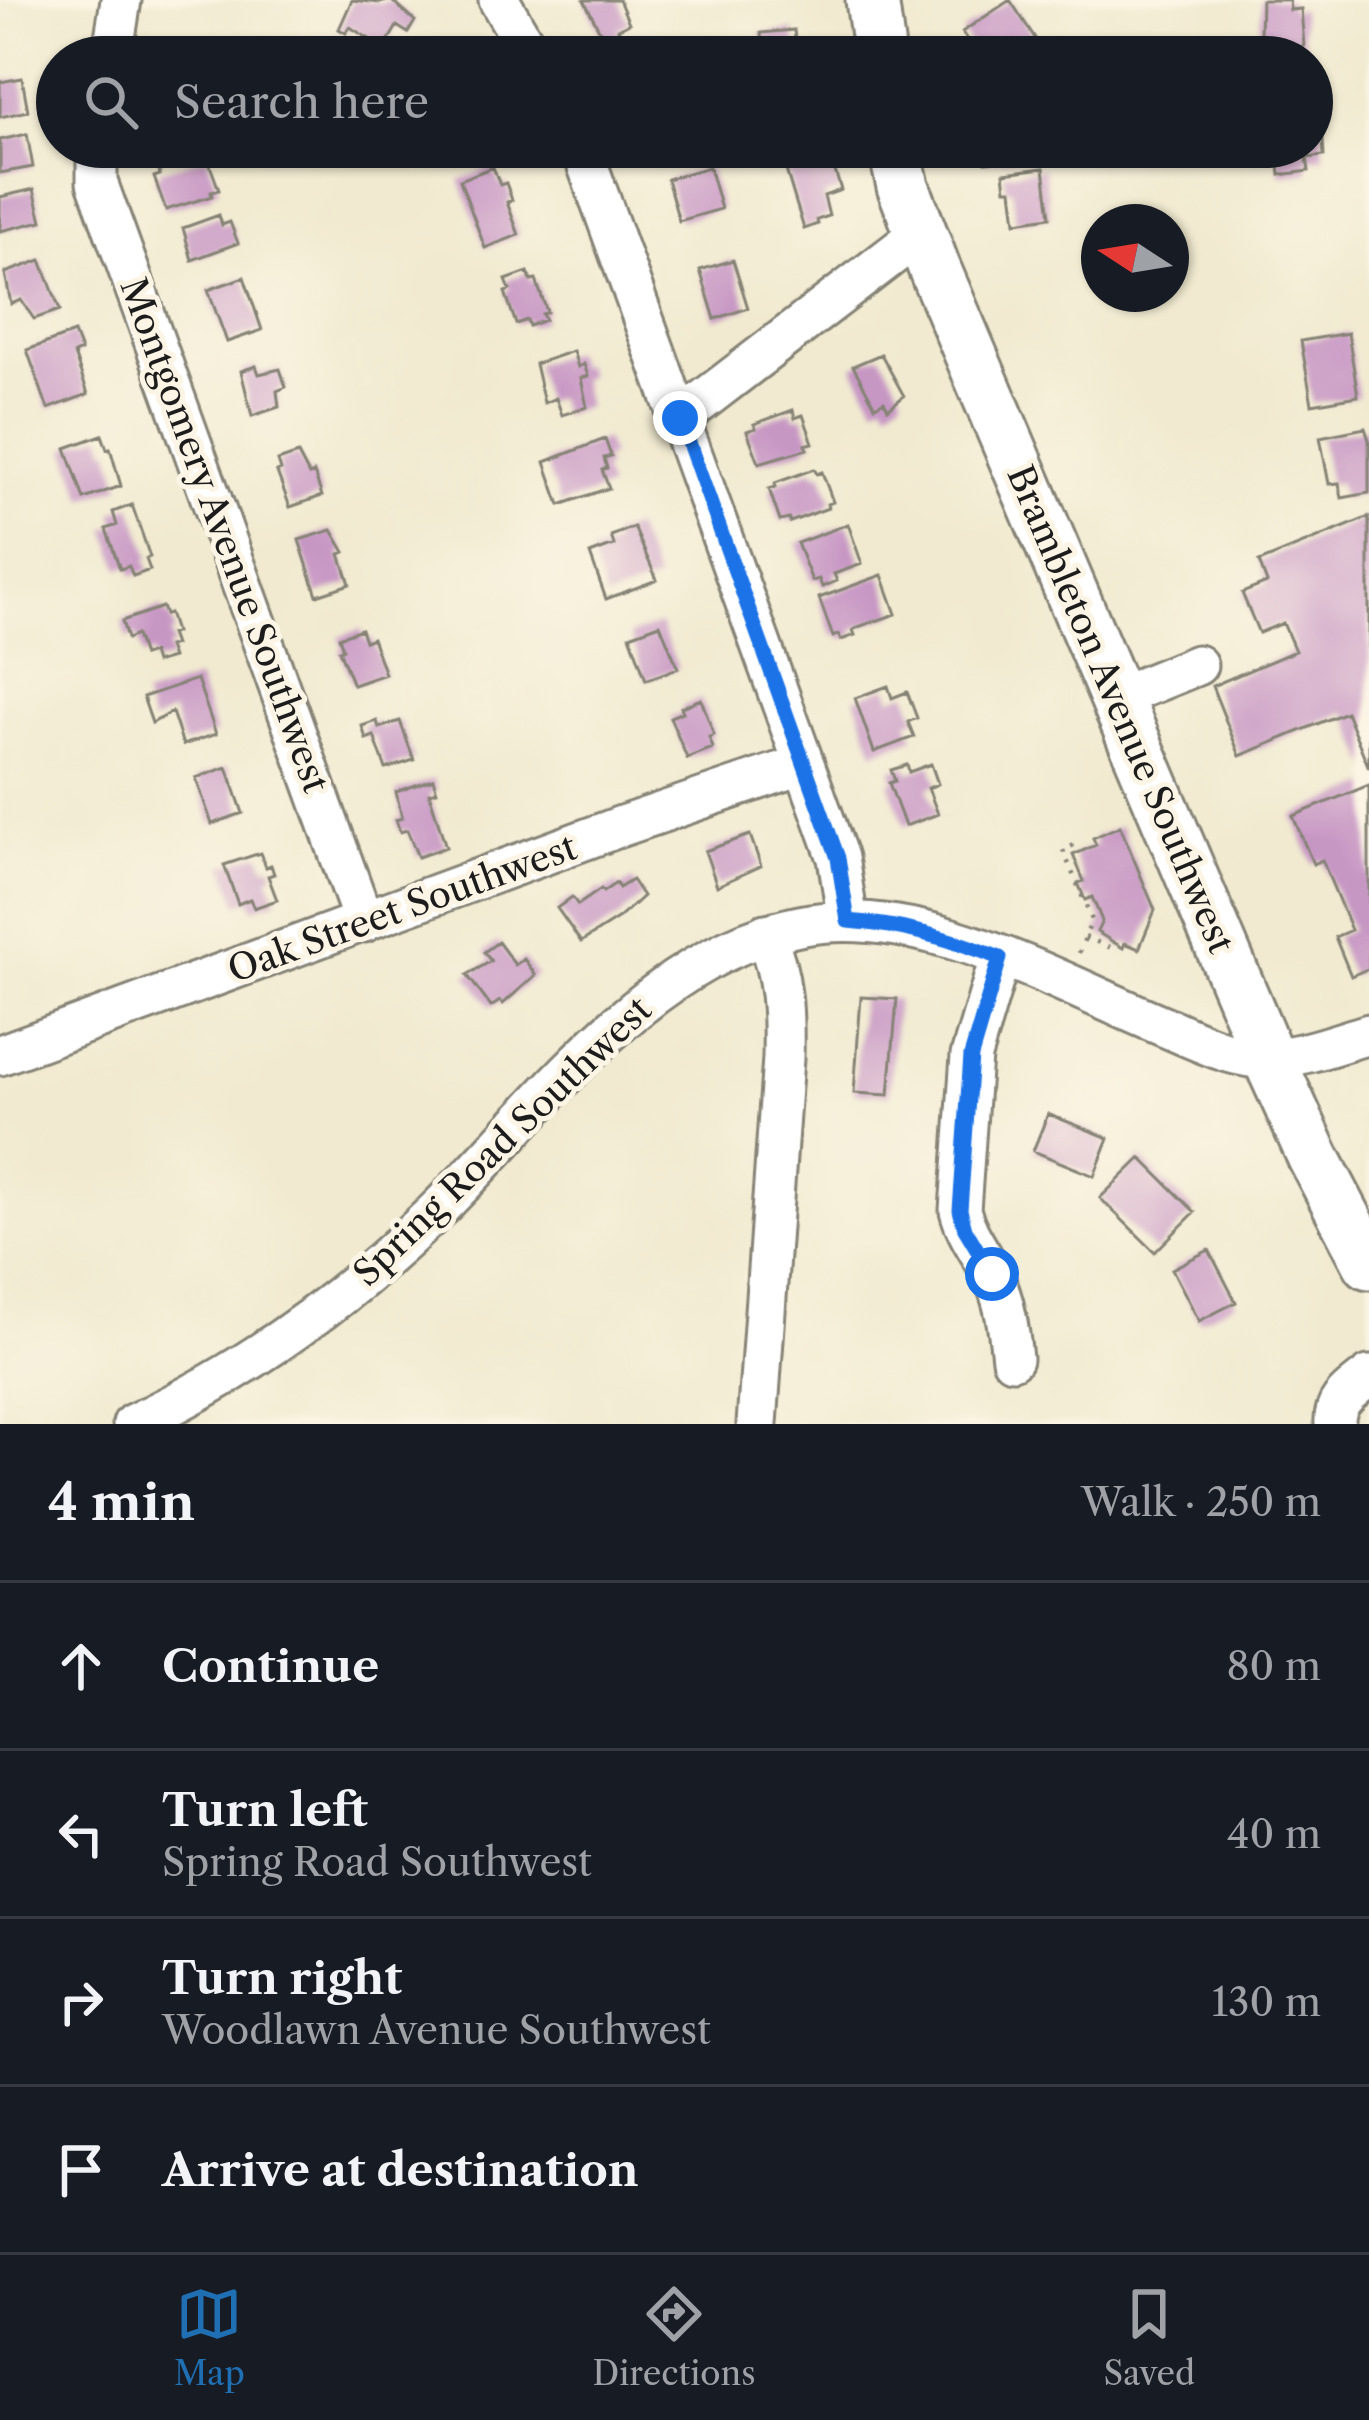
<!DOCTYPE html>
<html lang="en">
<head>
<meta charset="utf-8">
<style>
	body { margin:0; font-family:"Libre Caslon Text",serif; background:#20242c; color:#f1f3f6 }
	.compass { position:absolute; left:1081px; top:204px; width:108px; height:108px; border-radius:50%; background:#171b24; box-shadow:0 3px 9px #0004; rotate:282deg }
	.stop { position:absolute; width:36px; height:36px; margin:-27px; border:9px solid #1a73e8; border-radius:50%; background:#fff }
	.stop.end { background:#1a73e8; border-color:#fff; box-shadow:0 3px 12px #0008 }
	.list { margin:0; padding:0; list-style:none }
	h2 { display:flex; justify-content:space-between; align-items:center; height:156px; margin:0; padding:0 48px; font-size:51px }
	h2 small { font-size:39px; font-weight:400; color:#9ea1a6 }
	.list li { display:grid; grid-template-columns:78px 1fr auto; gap:36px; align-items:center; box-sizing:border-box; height:168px; padding:0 48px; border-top:3px solid #363941 }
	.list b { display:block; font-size:45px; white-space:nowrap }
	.list p { margin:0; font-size:39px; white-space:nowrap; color:#9ea1a6 }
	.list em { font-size:39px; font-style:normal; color:#9ea1a6 }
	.icon { flex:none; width:66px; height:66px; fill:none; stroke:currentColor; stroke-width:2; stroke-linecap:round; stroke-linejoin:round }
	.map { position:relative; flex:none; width:1369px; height:1424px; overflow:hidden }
	.search { position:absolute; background:#171b24; box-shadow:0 3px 9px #0004; left:36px; right:36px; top:36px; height:132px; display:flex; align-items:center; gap:30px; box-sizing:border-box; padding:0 42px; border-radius:66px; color:#9ea1a6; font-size:45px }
	.sheet { height:828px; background:#171b24 }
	nav { display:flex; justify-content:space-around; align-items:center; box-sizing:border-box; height:168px; border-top:3px solid #363941; background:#171b24; font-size:33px; color:#9ea1a6 }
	nav a { display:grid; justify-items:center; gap:6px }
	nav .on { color:#1f6fb2 }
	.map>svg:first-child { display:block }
</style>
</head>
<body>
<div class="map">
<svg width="1369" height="1424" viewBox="0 0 1369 1424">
	<rect width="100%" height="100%" fill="#fcf5e5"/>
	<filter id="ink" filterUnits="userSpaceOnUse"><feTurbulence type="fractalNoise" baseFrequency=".00833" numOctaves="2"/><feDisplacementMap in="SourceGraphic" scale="24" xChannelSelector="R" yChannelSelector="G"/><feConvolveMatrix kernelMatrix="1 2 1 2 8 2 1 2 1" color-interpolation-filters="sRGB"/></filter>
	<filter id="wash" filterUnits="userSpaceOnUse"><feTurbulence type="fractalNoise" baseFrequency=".004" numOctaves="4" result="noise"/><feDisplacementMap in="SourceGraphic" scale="48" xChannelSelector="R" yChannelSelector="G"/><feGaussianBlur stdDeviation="2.7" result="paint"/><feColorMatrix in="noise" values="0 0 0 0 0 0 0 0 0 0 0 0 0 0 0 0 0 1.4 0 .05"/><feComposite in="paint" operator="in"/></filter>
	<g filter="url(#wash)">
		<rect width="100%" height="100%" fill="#f1ead0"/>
		<g id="blocks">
			<path fill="#c797c4" d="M352,0L380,3L391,0L415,21L408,33L397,26L384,48L350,27L346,33L339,29Z
				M584,0H619L629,23L618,29L624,42L609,49Z
				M1010,0L1035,38L1005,57H978L962,32Z
				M1261,0H1289L1290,10L1301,9L1304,46L1298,47L1299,55L1281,57L1280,48L1265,49L1260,35Z
				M794,30L797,57H763L761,33Z
				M22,78L28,111L0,117V82Z
				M1312,111H1318L1322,125L1324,156L1307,158L1309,171L1280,175L1277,147H1312Z
				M27,134L33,167L0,173V140Z
				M779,147H807L813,166L830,155L841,190L824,196L829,216L817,220L818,224L804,229Z
				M985,147H1020L1021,158L986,162Z
				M207,157L219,190L211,192L212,196L166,210L154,177L160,175L159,171Z
				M493,167L500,185L506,183L512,200L507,202L519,235L485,248L460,180Z
				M709,167L721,209L679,221L667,179Z
				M1044,168L1050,217L1016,222L1012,189H1006L1004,173Z
				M34,189L42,221L0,231V197Z
				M219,215L222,225L230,222L238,243L192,260L183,228Z
				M41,260L60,310L34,319L21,300L11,304L5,273Z
				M733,260L748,308L715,319L700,270Z
				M528,272L531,281L536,280L547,312L542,314L545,320L529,326L527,320L516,324L505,292L510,290L506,280Z
				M244,277L262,330L227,342L208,290Z
				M74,333L81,351L74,354L88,394L48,409L27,350Z
				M1348,333L1358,396L1312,404L1301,341Z
				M573,351L578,367L584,364L588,376L581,378L587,407L562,415L556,398L544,403L535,364Z
				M881,354L904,396L888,409L884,401L875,406L853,366Z
				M256,366L259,374L280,369L286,387L277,391L279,407L252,416L241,371Z
				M793,410L795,418L803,415L813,443L805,445L807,449L759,463L747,431L756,428L754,424Z
				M1365,428L1369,440V493L1342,498L1339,483L1329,484L1320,437Z
				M102,435L107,449L110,448L121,486L84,499L66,448Z
				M605,439L611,456L604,458L607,468L602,470L609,488L560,505L545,462Z
				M298,454L309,475L314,473L322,496L290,507L277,472L281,470L278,461Z
				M814,469L817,474L822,472L833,502L827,504L828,508L790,522L789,519L780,521L769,489L776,487L775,483Z
				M132,505L150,557L146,559L150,570L133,576L129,566L120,569L106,529L117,525L113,512Z
				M1369,517V768L1346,712L1240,756L1212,686L1295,651L1283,623L1259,633L1242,593L1267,583L1259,562Z
				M848,524L862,564L834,574L837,581L822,587L819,579L812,581L797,543Z
				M634,527L657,580L606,599L590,554L614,545L611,536Z
				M332,530L345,552L340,554L350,584L317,595L299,540Z
				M882,575L896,614L861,626L853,630L855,635L841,640L839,634L833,637L819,598Z
				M162,607L165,615L169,613L175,632L170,634L174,645L168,647L172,658L155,663L152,653L143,656L136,635L127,639L122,621Z
				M660,624L678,668L646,680L630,635Z
				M361,629L365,641L372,638L385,674L353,685L339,650L343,649L339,637Z
				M197,679L216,734L183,745L172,712L152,723L143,697Z
				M888,686L892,698L907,692L917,718L908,722L914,737L874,752L855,698Z
				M701,699L714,735L709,737L713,748L687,758L670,717L683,712L681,707Z
				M377,721L379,728L400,721L414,760L386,769L374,736L366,739L362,726Z
				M931,764L938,784L928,788L938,814L905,826L889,783L895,781L891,770L907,765L909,772Z
				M227,767L243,813L212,824L196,778Z
				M433,779L437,791L429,793L446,847L418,857L407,830L400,832L396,820L402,818L396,792Z
				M1369,785V968L1351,976L1335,937L1351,930L1322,860L1313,864L1293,816Z
				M1120,826L1155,910L1139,949L1125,943L1123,948L1097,932L1102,921L1092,897L1085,900L1078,883L1084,881L1073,855L1096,845L1093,838Z
				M750,835L761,866L717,886L705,851Z
				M260,853L266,867L271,865L274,874L268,876L277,900L254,908L250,899L238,904L224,865Z
				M632,880L643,896L619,918L581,942L557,908L572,897L578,905L601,889L603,892L616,883L619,888Z
				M498,942L515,965L524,959L536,975L503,1004L500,1001L491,1007L467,975L491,961L484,952Z
				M861,997L897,999L889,1095L854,1093Z
				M1048,1114L1109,1138L1094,1176L1033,1151Z
				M1141,1158L1195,1212L1155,1252L1100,1198Z
				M1209,1250L1236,1302L1199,1321L1172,1269Z"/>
		</g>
	</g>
	<g filter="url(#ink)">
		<use href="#blocks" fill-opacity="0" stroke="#868376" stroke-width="3"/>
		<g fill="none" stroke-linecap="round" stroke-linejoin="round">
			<g stroke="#868376" stroke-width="45">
				<path id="minor" d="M499,0L532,57
					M112,57L121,0
					M97,147V182L364,922
					M581,147L838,858L848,921
					M680,418L921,233
					M1116,698L1197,665
					M1000,958L971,1056L960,1210C966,1234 980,1251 991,1272C1005,1299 1009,1330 1012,1359
					M0,1055L619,827L804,764
					M133,1424C246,1372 346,1299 435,1212C542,1107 645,957 799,926C919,902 1053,980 1161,1025C1195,1039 1235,1061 1273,1058C1305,1056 1338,1043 1369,1034
					M757,1424L783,1058C784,1014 783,975 765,934
					M1335,1424C1333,1400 1352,1390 1369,1376"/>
			</g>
			<g stroke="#868376" stroke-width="57">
				<path id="major" d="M872,0L880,57
					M894,147L903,186L935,270L1269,1059L1314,1158L1369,1263"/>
			</g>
			<path stroke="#868376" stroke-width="4.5" stroke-dasharray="3 9" stroke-linecap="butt" d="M1085,937L1114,949L1116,945
				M1079,953L1092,920L1063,850L1081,842"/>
			<use href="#minor" stroke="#fff" stroke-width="39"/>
			<use href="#major" stroke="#fff" stroke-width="51"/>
		</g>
	</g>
	<g fill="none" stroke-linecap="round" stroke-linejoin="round" filter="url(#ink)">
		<path stroke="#1a73e8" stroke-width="15" d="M680,418L838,858L848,921C902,925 950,938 1000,958L971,1056L960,1210L965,1229L992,1274"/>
	</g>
	<g text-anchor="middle" stroke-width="10" stroke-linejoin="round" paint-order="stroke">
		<g font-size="36" fill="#1c1c1c" stroke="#fcf5e5">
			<text transform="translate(225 535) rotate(70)" y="13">Montgomery Avenue Southwest</text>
			<text transform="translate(1121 709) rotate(67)" y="13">Brambleton Avenue Southwest</text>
			<text transform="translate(402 908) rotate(-20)" y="13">Oak Street Southwest</text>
			<text transform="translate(502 1141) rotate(-44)" y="13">Spring Road Southwest</text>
		</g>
	</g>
</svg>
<svg class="compass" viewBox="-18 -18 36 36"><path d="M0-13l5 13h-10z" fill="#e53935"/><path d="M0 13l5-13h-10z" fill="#9ea1a6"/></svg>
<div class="stop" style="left:992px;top:1274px"></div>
<div class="stop end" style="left:680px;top:418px"></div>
<div class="search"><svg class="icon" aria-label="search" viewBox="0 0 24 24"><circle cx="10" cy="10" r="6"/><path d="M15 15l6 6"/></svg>Search here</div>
</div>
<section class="sheet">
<h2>4 min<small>Walk · 250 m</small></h2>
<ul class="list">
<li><svg class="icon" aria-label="ahead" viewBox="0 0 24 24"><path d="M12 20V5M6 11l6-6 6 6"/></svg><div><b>Continue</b></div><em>80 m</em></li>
<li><svg class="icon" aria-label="left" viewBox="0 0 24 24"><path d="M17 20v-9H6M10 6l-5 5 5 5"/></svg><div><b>Turn left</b><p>Spring Road Southwest</p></div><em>40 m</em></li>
<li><svg class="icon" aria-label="right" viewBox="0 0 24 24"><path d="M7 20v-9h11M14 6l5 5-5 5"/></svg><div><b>Turn right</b><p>Woodlawn Avenue Southwest</p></div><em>130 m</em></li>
<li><svg class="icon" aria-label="arrive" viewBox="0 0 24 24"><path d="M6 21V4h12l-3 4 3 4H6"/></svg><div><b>Arrive at destination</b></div></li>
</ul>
</section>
<nav>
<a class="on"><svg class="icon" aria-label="map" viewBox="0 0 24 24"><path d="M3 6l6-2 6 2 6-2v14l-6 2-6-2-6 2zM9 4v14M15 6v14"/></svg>Map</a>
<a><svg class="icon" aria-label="directions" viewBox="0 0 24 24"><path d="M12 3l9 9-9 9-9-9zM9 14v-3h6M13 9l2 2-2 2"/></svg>Directions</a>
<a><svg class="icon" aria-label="saved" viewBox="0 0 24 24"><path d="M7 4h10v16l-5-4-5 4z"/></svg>Saved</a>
</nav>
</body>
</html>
